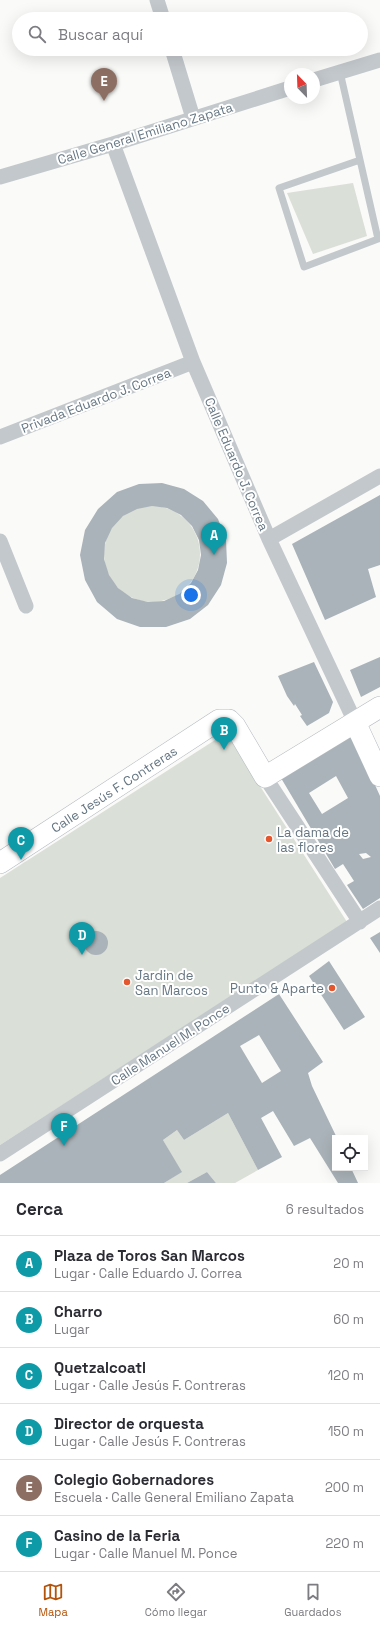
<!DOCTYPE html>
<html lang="es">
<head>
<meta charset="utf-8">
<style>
	body { margin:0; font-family:"Space Grotesk",sans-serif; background:#f7f7f7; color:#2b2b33 }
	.controls { position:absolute; right:12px; bottom:12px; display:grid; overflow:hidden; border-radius:0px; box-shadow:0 4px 16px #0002 }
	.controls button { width:36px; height:36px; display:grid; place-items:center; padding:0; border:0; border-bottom:1px solid #e1e1e2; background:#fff; color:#2b2b33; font:20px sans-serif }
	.compass { position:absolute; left:284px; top:68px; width:36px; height:36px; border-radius:50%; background:#fff; box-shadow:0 4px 16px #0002; rotate:337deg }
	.you { position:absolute; left:191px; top:595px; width:14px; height:14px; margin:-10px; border:3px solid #fff; border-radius:50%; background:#1a73e8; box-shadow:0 0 0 6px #1a73e833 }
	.badge { display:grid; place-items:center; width:26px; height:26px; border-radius:50%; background:#b45309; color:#fff; font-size:13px; font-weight:700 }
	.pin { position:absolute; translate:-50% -33px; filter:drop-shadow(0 1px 2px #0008) }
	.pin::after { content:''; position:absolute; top:21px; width:14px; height:12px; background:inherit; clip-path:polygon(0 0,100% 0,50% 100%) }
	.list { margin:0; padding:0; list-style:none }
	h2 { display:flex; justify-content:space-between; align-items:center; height:52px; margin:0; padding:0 16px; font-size:17px }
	h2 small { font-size:13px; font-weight:400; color:#7c7c81 }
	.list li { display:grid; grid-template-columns:26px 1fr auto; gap:12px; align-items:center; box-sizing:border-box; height:56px; padding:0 16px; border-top:1px solid #e1e1e2 }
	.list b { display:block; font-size:15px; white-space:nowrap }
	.list p { margin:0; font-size:13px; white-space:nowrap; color:#7c7c81 }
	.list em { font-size:13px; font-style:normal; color:#7c7c81 }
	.icon { flex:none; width:22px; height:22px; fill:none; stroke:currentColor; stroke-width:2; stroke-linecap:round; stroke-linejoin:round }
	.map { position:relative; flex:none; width:380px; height:1183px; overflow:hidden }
	.search { position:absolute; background:#fff; box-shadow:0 4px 16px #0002; left:12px; right:12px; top:12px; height:44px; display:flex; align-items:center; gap:10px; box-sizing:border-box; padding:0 14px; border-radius:22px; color:#7c7c81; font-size:15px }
	.sheet { height:388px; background:#fff }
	nav { display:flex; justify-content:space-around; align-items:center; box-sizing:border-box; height:56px; border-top:1px solid #e1e1e2; background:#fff; font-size:11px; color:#7c7c81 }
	nav a { display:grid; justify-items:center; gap:2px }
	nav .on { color:#b45309 }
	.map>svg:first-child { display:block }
</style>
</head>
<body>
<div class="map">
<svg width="380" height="1183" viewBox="0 0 380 1183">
	<rect width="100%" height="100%" fill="#fafaf8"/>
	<path fill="#dadfd7" d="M353,183L367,236L313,254L287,193Z
		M104 554a48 48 0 1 1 96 0a48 48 0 1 1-96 0Z
		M226,733L347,922L0,1145V878Z
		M228,1113L258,1170L235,1183H216L207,1172L187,1183H164L181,1172L163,1140L177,1130L184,1140Z"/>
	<path fill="#aab3b9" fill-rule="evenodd" d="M162,483L184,489L203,501L218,519L226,540L227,563L221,585L208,605L190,619L166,627H140L117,619L97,602L85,580L80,555L85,530L98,509L117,492L139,484ZM152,506L167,508L181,515L192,526L199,540L201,555L198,570L191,583L179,594L164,601L148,602L132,598L118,588L109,575L104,559L105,543L112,528L123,516L137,509Z
		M380,495V565L368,569L376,597L325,620L292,544Z
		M380,657V687L361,697L350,670Z
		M314,662L333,702L329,713L307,726L300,716L302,715L295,704L294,706L287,696L278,676Z
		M352,734L380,796V898L363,909L347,885L354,881L343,864L335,869L281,778ZM336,776L348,798L322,814L309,793ZM366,853L371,857L363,859L359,854Z
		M84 943a12 12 0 1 1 24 0a12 12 0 1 1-24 0Z
		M380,932V953L370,938Z
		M329,961L365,1017L344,1030L309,976Z
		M279,994L323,1062L308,1073L312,1086L337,1138H335V1168H351L358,1183H338L310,1138L294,1146L273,1111L261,1118L282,1157L258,1170L228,1113L184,1140L177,1130L163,1140L182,1172L164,1183H0V1175ZM259,1035L281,1071L262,1083L240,1046Z
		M207,1172L216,1183H187Z"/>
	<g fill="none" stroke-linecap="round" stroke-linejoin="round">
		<g stroke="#b3babf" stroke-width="22">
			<path id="secondary" d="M355,722L380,776
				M0,863L219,720H229L235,726L265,777L380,707"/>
		</g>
		<path stroke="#c3c8cc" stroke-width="7" d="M340,72L343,85L378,239L304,267L279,188L360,160"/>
		<path stroke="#c3c8cc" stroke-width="15" d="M157,0L163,19
			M172,49L193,118
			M314,80L380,60
			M113,144L193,362L269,539L355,722
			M0,177L113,144L290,88
			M0,437L193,362
			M269,539L380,476
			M0,541L26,606
			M265,777L360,922
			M0,1154L380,908"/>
		<use href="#secondary" stroke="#fff" stroke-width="21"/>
	</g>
	<g fill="#e4572e" stroke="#fff" stroke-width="1.5">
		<circle cx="269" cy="839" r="4"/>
		<circle cx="127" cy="982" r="4"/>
		<circle cx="332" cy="988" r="4"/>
	</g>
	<g text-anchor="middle" stroke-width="4" stroke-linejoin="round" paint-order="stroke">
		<g font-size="13" fill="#657683" stroke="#fff">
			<text transform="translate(145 133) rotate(-17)" y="5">Calle General Emiliano Zapata</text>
			<text transform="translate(96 400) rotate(-21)" y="5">Privada Eduardo J. Correa</text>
			<text transform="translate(237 464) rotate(67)" y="5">Calle Eduardo J. Correa</text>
			<text transform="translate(114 789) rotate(-33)" y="5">Calle Jesús F. Contreras</text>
			<text transform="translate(170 1044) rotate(-33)" y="5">Calle Manuel M. Ponce</text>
		</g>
		<g font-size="13" fill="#657683" stroke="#fff" text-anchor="start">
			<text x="277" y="837">La dama de<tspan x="277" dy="15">las flores</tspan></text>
			<text x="135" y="980">Jardin de<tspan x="135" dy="15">San Marcos</tspan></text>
			<text x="324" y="993" text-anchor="end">Punto &amp; Aparte</text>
		</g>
	</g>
</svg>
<div class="controls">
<button><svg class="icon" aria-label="locate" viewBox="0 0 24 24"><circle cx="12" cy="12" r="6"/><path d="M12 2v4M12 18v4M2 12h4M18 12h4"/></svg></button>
</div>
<svg class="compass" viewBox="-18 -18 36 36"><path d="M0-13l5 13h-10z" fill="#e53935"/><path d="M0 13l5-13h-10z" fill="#7c7c81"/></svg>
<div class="you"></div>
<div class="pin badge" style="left:214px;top:555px;background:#0f9aa8">A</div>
<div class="pin badge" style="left:224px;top:750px;background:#0f9aa8">B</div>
<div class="pin badge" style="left:21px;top:860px;background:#0f9aa8">C</div>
<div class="pin badge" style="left:82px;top:955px;background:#0f9aa8">D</div>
<div class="pin badge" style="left:104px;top:101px;background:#8d6e63">E</div>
<div class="pin badge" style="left:64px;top:1146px;background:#0f9aa8">F</div>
<div class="search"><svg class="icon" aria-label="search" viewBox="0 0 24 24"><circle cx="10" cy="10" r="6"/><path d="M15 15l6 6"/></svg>Buscar aquí</div>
</div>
<section class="sheet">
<h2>Cerca<small>6 resultados</small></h2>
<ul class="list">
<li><span class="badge" style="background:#0f9aa8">A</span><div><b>Plaza de Toros San Marcos</b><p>Lugar · Calle Eduardo J. Correa</p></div><em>20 m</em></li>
<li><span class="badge" style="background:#0f9aa8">B</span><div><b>Charro</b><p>Lugar</p></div><em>60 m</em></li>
<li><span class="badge" style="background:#0f9aa8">C</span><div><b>Quetzalcoatl</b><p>Lugar · Calle Jesús F. Contreras</p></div><em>120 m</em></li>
<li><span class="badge" style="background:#0f9aa8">D</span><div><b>Director de orquesta</b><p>Lugar · Calle Jesús F. Contreras</p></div><em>150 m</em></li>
<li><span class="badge" style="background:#8d6e63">E</span><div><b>Colegio Gobernadores</b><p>Escuela · Calle General Emiliano Zapata</p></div><em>200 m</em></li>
<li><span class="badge" style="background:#0f9aa8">F</span><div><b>Casino de la Feria</b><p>Lugar · Calle Manuel M. Ponce</p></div><em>220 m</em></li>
</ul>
</section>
<nav>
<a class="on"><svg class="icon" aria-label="map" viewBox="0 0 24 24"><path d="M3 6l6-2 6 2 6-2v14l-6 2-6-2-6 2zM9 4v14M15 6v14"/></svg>Mapa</a>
<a><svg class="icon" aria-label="directions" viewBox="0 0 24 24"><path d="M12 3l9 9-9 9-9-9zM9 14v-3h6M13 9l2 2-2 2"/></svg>Cómo llegar</a>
<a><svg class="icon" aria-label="saved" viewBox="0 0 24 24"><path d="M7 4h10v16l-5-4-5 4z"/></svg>Guardados</a>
</nav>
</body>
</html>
